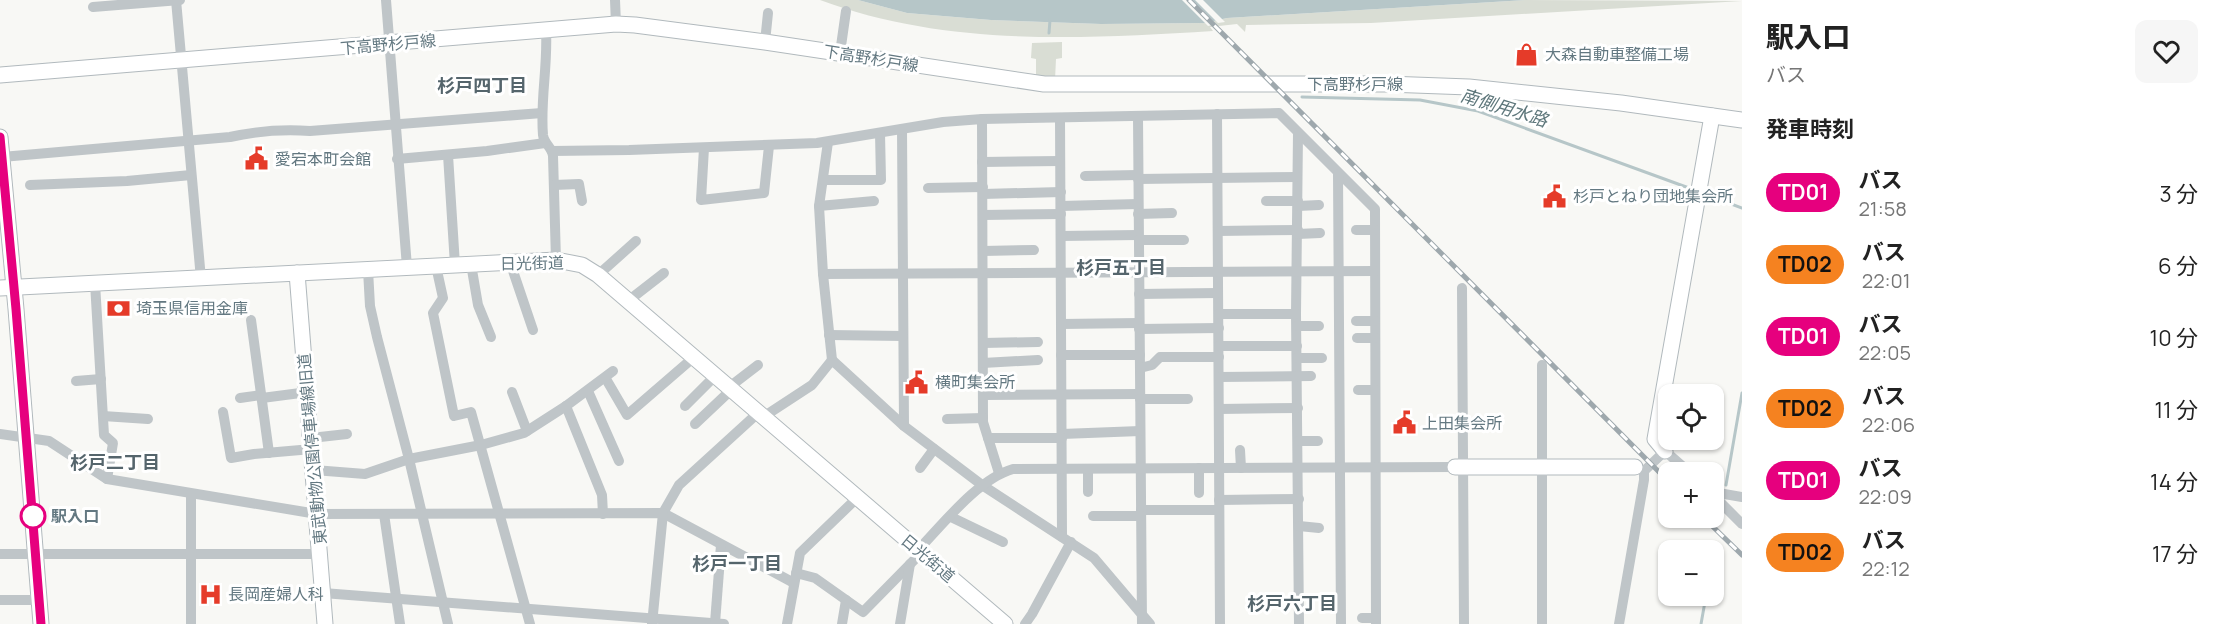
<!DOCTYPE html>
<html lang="ja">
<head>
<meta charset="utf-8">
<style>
  :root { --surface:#fff; --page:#f6f6f6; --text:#222; --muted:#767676 }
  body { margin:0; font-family:Manrope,"Noto Sans JP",sans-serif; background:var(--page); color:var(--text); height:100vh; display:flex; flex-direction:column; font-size:22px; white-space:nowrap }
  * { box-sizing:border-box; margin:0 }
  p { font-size:20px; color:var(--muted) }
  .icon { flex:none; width:33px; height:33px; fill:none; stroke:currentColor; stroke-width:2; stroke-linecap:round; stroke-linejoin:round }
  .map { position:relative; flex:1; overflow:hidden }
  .sheet { display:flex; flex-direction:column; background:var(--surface); width:480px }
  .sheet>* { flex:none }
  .badge { padding:0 12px; border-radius:20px; font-size:21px; line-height:39px }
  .fabs { position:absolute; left:1658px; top:384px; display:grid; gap:12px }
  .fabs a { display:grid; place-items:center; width:66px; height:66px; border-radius:12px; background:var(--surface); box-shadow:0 2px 4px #0004; font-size:30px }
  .map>.badge { position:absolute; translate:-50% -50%; box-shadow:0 0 0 3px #fff }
  h2 { padding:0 24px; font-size:22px; line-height:54px }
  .round { display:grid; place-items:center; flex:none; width:63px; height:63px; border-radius:12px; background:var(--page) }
  .head { display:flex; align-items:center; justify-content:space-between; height:102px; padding:0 24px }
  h1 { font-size:28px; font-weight:800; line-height:45px }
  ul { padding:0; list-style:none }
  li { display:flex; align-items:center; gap:18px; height:72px; padding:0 24px }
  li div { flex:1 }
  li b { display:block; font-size:22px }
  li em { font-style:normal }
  li .badge { min-width:66px; font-weight:700; text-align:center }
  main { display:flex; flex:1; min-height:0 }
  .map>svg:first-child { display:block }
  .green { fill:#d9ddd4 }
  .water { fill:#b6c6c8 }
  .pier { fill:#f8f8f5 }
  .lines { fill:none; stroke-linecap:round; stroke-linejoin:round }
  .stream { stroke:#b6c6c8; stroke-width:3 }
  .secondary-casing { stroke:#b1b9bd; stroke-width:17 }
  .street { stroke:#bfc5c8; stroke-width:10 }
  .secondary { stroke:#fff; stroke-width:15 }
  .rail-casing { stroke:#9ea8ad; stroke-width:5 }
  .rail { stroke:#fff; stroke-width:3; stroke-dasharray:9; stroke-linecap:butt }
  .line-casing { stroke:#fff; stroke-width:14 }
  .line { stroke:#e6007e; stroke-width:9 }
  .stop-dot { fill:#fff; stroke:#e6007e; stroke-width:3 }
  .labels { text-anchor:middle; stroke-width:6; stroke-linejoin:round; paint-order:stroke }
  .street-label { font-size:16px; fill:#637881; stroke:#fff }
  .poi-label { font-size:16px; fill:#637881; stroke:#fff; text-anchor:start }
  .stop-label { font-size:16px; font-weight:bold; fill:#637881; stroke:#fff; text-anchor:start }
  .neighbourhood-label { font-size:18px; font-weight:bold; fill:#55656c; stroke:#fff }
  .water-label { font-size:18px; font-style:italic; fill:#5e777b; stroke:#fff }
</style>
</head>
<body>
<main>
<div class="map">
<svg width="1742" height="624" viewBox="0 0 1742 624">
  <rect width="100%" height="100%" fill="#f8f8f5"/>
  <g class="green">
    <path d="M820,0h38l49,13 84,7 110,4 104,-1 22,-5 299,-18 216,1 -371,22 -125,2 -1,7 -8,-8 -27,3 3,4c-132,8 -267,16 -393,-31z"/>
    <polygon points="1062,42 1062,58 1056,59 1055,80 1036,77 1036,59 1031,58 1032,43"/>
  </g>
  <polygon class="water" points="858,0 1526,0 1227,18 1205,23 1101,24 991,20 907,13"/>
  <g class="pier">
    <polygon points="1182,0 1192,0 1216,24 1208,26"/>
    <polygon points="1195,0 1203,0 1225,22 1218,23"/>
  </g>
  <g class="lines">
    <g class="stream">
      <polyline points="1049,33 1050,20"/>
      <polyline points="1302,97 1420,100 1478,111 1689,188"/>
      <polyline points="1705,194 1742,208"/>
      <polyline points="1726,485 1742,393"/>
      <polyline points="1713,558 1714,551"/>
      <polyline points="1701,624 1706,596"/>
    </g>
    <defs>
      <g id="secondary">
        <polyline points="0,75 616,24 635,25 765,42 1044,84 1387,84 1469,87 1621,103 1742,120"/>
        <polyline points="0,137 16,309 41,624"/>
        <polyline points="297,273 325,624"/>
        <polyline points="0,288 556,260 582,265 598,275 1005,624"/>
        <polyline points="1665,451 1655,439 1712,116"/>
        <polyline points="1455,467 1635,467"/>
      </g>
    </defs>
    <use href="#secondary" class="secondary-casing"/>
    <g class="street">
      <polyline points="176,0 201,279"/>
      <polyline points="386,0 407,267"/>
      <polyline points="615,0 616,24"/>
      <polyline points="93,7 180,0"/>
      <path d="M546,31c2,35 -6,69 -3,104 1,9 9,12 10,21l3,104"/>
      <polyline points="765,42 768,13"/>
      <polyline points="840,53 846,11"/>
      <polyline points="1217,114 1220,624"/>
      <polyline points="1138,117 1142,624"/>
      <polyline points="1060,118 1062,537"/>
      <polyline points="982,119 1279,113 1375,209 1376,624"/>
      <polyline points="902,129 904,426"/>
      <polyline points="1298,133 1296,314 1299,624"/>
      <polyline points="828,142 819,206 823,274 832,360"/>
      <polyline points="704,148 701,200 764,193 769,146"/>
      <polyline points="552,151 629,150 817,143 943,122 982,119 983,422 999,473"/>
      <polyline points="448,155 455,265"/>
      <path d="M2,157l228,-20c27,-6 53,-8 80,-6l232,-18"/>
      <polyline points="397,159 487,151 545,143"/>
      <polyline points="982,162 1060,161"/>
      <polyline points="1338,174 1341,624"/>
      <polyline points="1085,176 1138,175"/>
      <polyline points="1138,179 1297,177"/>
      <polyline points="824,180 881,180 880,133"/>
      <polyline points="30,185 127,181 191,175"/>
      <polyline points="554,185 579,184 582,201"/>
      <polyline points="928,188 983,187"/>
      <polyline points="983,194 1061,192"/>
      <polyline points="1266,201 1298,201"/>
      <polyline points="819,206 874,201"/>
      <polyline points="1061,206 1138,204"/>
      <polyline points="1298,206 1319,205"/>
      <polyline points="1138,214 1172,213"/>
      <polyline points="983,215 1061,214"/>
      <polyline points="1356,230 1375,230"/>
      <polyline points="1218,231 1298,230"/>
      <polyline points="1298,234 1320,233"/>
      <polyline points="1061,236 1138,235"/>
      <polyline points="1139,240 1184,240"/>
      <polyline points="983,251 1034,250"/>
      <polyline points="510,262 533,330"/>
      <polyline points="471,264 478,305 491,337"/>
      <polyline points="436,266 443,298 433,313 454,416 471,412 530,624"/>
      <polyline points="368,270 370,306 377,337 409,459 448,624"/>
      <polyline points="823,274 1375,271"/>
      <polyline points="598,275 636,241"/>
      <polyline points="95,283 104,435 113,443 107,479"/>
      <polyline points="1462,288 1464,624"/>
      <polyline points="1139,294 1218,293"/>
      <polyline points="628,301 664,273"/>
      <polyline points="1219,314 1296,314"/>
      <polyline points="251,320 269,453"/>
      <polyline points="1356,321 1375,321"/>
      <polyline points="1061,324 1139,323"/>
      <polyline points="1297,326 1319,326"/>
      <polyline points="1139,329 1219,328"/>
      <polyline points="829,335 903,336"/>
      <polyline points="1357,338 1375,338"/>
      <polyline points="983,343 1038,342"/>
      <polyline points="1219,346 1297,346"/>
      <polyline points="1061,355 1140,355"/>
      <polyline points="1297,358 1322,358"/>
      <polyline points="983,363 1038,360"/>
      <polyline points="1542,365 1542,624"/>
      <polyline points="1140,368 1152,365 1160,357 1219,357"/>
      <polyline points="1219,377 1311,376"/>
      <polyline points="606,379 627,415 693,358"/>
      <polyline points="76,381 101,379"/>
      <polyline points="728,388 758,365"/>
      <polyline points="1358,390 1375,390"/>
      <polyline points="588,391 619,461"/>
      <polyline points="512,392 527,431"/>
      <polyline points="983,395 1140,394"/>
      <polyline points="240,398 261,395"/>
      <polyline points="262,398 308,392"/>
      <polyline points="1140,399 1188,399"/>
      <polyline points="566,406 602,495 603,514"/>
      <polyline points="685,406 715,376"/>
      <polyline points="1219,409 1298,408"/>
      <polyline points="223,412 231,458 254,454 312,449"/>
      <polyline points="758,413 679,485 663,513 794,583"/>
      <polyline points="103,416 148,419"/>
      <polyline points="763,417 812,385 832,360 904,426 982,485 1094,558 1150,624"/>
      <polyline points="947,419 983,418"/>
      <polyline points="695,424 731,390"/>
      <polyline points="0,434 49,441 107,479 317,514 663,513 652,624"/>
      <polyline points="1062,434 1140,431"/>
      <polyline points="311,438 347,434"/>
      <polyline points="988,438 1062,438"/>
      <polyline points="1299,441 1318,441"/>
      <polyline points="1240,450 1241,468"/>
      <polyline points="920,468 934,449"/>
      <polyline points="1199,468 1199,493"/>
      <polyline points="314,470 365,474 409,459 481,445 524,433 566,406 613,371"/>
      <polyline points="1644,471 1665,451 1689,472"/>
      <polyline points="1088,492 1088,469"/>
      <polyline points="1713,492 1742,497"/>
      <polyline points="1713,495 1742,524"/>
      <polyline points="1219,500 1299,499"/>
      <polyline points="1141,510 1219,510"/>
      <polyline points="384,514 400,624"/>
      <polyline points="1093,516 1141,516"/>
      <polyline points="951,517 1003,542"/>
      <polyline points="1299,526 1319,528"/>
      <path d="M918,550c26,-27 60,-71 95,-81l442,-2"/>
      <polyline points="0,554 320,554"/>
      <polyline points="796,573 815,578 863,612 921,553"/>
      <polyline points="323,593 724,624"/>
      <polyline points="0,600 39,600"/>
      <polyline points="1362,618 1376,618"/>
      <polyline points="715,623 721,545"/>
      <polyline points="191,624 191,494"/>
      <polyline points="787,624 800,553 857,498"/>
      <polyline points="842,624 846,600"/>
      <polyline points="900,624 910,564"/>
      <polyline points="1025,624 1032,614 1071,542"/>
      <polyline points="1619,624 1644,480 1644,471"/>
    </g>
    <use href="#secondary" class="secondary"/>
    <defs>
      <g id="rail">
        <polyline points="1189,0 1668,481"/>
        <polyline points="1704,518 1742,555"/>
      </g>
    </defs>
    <use href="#rail" class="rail-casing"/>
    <use href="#rail" class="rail"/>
  </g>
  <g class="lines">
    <defs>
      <polyline id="line" points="0,137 16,309 41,624"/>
    </defs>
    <use href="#line" class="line-casing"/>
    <use href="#line" class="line"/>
  </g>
  <defs>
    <symbol id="shop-bare" viewBox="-9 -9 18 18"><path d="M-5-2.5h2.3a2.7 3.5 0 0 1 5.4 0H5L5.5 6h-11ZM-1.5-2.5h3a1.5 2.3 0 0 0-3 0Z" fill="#e53b29" stroke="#fff" stroke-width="2.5" paint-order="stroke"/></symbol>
    <symbol id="civic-bare" viewBox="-9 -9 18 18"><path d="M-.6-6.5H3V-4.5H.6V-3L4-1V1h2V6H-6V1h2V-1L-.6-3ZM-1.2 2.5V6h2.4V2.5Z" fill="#e53b29" stroke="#fff" stroke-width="2.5" paint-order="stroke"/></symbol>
    <symbol id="bank-bare" viewBox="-9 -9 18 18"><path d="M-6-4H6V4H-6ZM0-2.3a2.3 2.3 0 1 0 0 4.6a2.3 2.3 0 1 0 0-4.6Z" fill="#e53b29" stroke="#fff" stroke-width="2.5" paint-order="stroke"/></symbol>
    <symbol id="hospital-bare" viewBox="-9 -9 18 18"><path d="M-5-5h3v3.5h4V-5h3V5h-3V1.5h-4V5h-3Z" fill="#e53b29" stroke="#fff" stroke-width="2.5" paint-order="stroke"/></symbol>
  </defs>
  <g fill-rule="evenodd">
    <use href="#shop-bare" x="1510" y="38" width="33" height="33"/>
    <use href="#civic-bare" x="240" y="142" width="33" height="33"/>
    <use href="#civic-bare" x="1538" y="180" width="33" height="33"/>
    <use href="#bank-bare" x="102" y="292" width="33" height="33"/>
    <use href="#civic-bare" x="900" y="366" width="33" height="33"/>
    <use href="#civic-bare" x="1388" y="406" width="33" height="33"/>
    <use href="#hospital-bare" x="194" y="578" width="33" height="33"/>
  </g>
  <circle class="stop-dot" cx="33" cy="516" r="12"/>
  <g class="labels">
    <g class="street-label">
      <text transform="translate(388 44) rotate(-5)" y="6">下高野杉戸線</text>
      <text transform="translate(871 58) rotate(9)" y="6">下高野杉戸線</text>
      <text x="1355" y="90">下高野杉戸線</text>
      <text transform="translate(532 263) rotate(-1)" y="6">日光街道</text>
      <text transform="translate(312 449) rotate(-95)" y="6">東武動物公園停車場線旧道</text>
      <text transform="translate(928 558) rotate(40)" y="6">日光街道</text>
    </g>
    <g class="poi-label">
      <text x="1545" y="60">大森自動車整備工場</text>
      <text x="275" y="165">愛宕本町会館</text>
      <text x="1573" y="202">杉戸とねり団地集会所</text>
      <text x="136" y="314">埼玉県信用金庫</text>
      <text x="935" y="388">横町集会所</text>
      <text x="1422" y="429">上田集会所</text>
      <text x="228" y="600">長岡産婦人科</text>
    </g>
    <g class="stop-label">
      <text x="51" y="522">駅入口</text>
    </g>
    <g class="neighbourhood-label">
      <text x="482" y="92">杉戸四丁目</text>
      <text x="1121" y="274">杉戸五丁目</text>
      <text x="115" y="469">杉戸二丁目</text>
      <text x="737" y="570">杉戸一丁目</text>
      <text x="1292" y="610">杉戸六丁目</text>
    </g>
    <g class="water-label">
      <text transform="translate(1504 108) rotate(17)" y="6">南側用水路</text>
    </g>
  </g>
</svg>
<div class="fabs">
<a><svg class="icon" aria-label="locate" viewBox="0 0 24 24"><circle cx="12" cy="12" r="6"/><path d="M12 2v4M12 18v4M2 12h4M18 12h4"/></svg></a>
<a>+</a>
<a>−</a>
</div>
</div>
<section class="sheet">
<div class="head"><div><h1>駅入口</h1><p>バス</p></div><a class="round"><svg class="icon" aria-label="heart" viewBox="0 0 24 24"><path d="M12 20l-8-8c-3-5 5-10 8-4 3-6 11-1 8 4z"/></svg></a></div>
<h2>発車時刻</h2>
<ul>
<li><span class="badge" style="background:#e6007e;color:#fff">TD01</span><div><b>バス</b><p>21:58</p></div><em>3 分</em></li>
<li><span class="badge" style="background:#f58220;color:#111">TD02</span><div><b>バス</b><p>22:01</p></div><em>6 分</em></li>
<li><span class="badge" style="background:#e6007e;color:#fff">TD01</span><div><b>バス</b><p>22:05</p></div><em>10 分</em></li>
<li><span class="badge" style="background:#f58220;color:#111">TD02</span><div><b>バス</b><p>22:06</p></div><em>11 分</em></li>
<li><span class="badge" style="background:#e6007e;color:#fff">TD01</span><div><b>バス</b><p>22:09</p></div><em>14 分</em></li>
<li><span class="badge" style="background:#f58220;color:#111">TD02</span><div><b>バス</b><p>22:12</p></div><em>17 分</em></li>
</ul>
</section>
</main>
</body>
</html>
